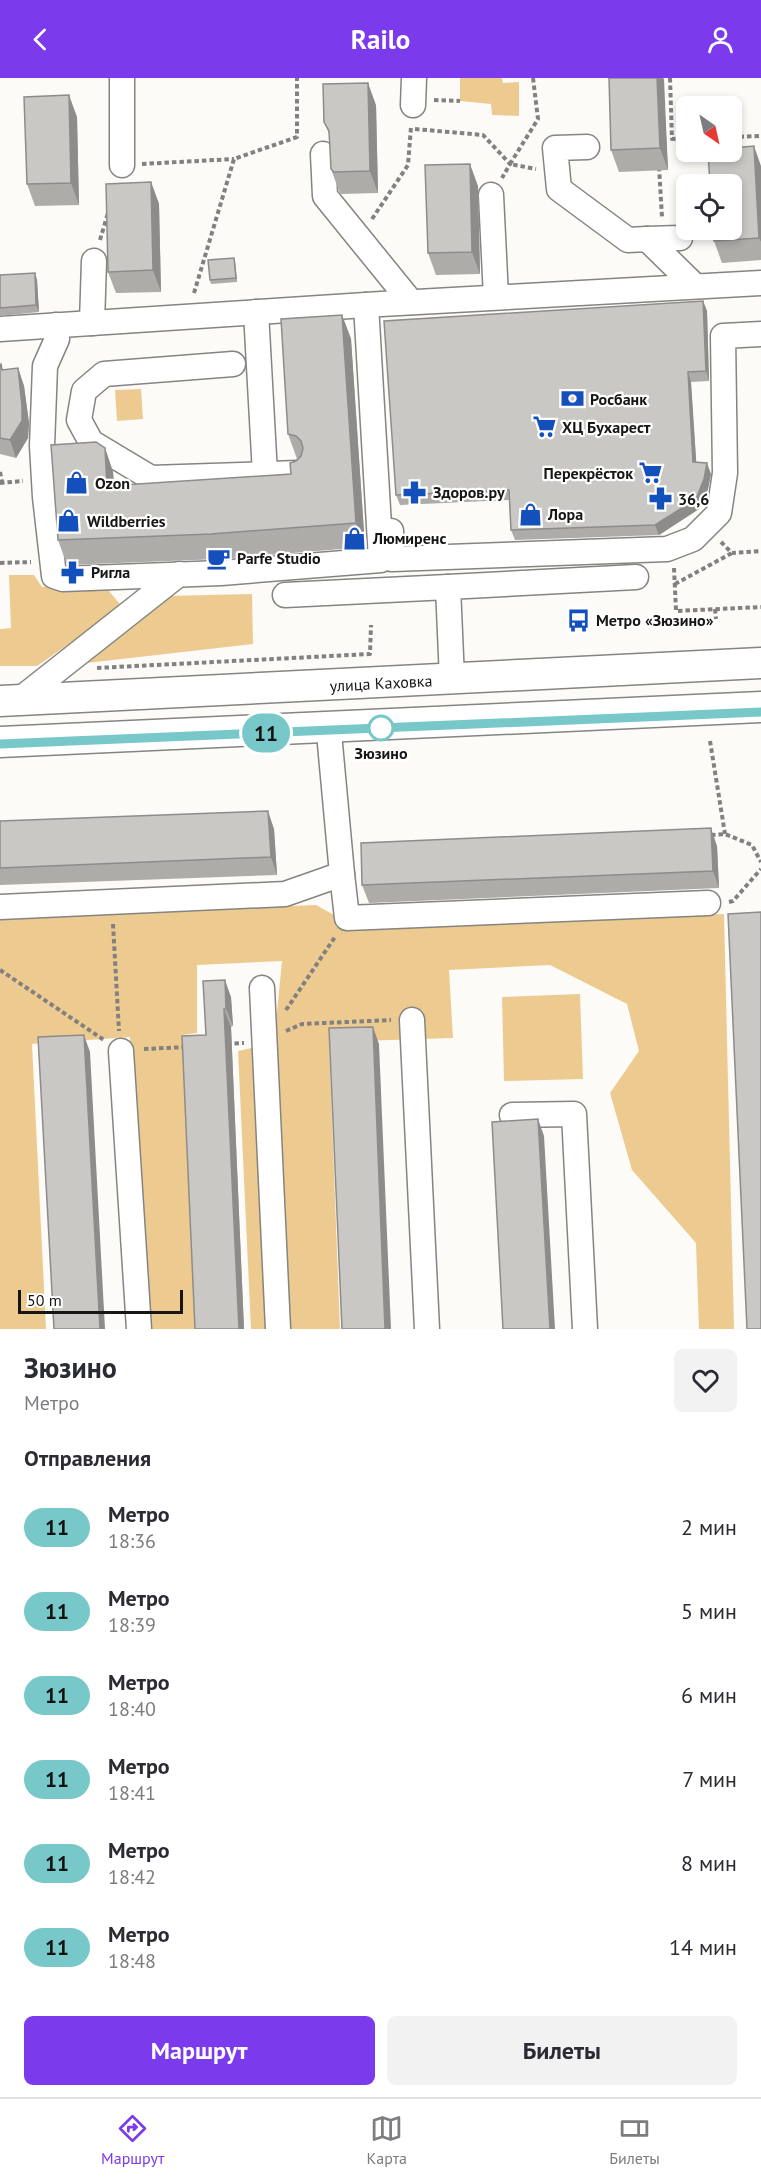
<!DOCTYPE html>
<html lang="ru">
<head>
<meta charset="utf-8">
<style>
  :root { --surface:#fff; --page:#f2f2f3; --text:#2b2b33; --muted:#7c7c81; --line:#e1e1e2; --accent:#7c3aed }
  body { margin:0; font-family:"PT Sans",sans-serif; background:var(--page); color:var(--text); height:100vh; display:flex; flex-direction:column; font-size:22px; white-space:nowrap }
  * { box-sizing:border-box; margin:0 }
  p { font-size:20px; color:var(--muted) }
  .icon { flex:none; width:33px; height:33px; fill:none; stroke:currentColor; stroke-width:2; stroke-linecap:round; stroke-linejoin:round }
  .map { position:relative; height:1251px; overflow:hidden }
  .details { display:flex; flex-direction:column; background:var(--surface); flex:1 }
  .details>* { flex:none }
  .badge { padding:0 12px; border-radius:20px; font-size:21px; line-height:39px }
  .needle { width:39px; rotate:146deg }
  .tools { position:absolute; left:676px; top:18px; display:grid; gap:12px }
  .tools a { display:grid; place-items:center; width:66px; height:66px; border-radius:9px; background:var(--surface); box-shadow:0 3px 9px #0003; font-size:30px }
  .scale { position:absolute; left:18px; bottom:15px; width:165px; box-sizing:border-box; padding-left:6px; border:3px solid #171615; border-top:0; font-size:16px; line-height:21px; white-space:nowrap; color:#171615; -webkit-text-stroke:4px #fff; paint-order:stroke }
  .map>.badge { position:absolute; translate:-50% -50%; box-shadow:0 0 0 3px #fff }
  h2 { padding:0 24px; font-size:22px; line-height:54px }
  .round { display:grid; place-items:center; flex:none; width:63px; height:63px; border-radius:9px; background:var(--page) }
  .head { display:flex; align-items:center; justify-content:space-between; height:102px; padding:0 24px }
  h1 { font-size:28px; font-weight:600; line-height:45px }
  .button { display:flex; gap:12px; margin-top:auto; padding:12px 24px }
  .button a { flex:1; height:69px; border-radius:9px; background:var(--accent); color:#fff; font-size:24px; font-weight:600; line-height:69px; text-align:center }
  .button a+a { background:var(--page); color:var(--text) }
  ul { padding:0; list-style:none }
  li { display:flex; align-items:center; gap:18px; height:84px; padding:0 24px }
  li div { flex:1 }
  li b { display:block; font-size:22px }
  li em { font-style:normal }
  li .badge { min-width:66px; font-weight:700; text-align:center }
  header { display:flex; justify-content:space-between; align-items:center; height:78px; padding:0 24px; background:var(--accent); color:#fff; font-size:27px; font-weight:600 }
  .menu { display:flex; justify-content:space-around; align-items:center; height:84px; border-top:2px solid var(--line); background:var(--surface); font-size:16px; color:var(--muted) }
  .menu a { display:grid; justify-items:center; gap:3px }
  .menu .selected { color:var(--accent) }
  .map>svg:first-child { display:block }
  .green { fill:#edcb90 }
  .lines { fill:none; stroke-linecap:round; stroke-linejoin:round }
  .minor-casing { stroke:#858481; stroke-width:27 }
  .major-casing { stroke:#858481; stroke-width:33 }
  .path { stroke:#82817f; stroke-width:4; stroke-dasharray:4.5 3; stroke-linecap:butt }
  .minor { stroke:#fff; stroke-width:24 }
  .major { stroke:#fff; stroke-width:30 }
  .wall { fill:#adaca9 }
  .shaded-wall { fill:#8d8c8a }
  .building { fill:#c9c8c5; stroke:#8d8c8a; stroke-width:1.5 }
  .line-casing { stroke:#fff; stroke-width:14 }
  .line { stroke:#78c7c9; stroke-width:9 }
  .stop-dot { fill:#fff; stroke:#78c7c9; stroke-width:3 }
  .labels { text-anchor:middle; stroke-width:4.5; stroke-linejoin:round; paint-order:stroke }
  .poi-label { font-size:16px; font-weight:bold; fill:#171615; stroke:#fff; text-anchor:start }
  .street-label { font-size:16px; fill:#171615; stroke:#fff }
  .stop-label { font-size:16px; font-weight:bold; fill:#171615; stroke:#fff }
</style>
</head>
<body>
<header><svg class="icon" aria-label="back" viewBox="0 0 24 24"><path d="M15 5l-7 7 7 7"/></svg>Railo<svg class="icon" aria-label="person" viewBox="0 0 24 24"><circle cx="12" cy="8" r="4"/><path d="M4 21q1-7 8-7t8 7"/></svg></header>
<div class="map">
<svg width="761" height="1251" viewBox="0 0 761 1251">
  <rect width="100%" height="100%" fill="#fdfbf8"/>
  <g class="green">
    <polygon points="460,0 502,0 503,5 519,4 519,38 492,37 491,26 460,23"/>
    <polygon points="141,311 143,341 117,343 115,312"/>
    <polygon points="9,497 34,497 42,509 102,505 120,526 118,532 37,588 0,588 0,551 11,550"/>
    <polygon points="252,516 253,566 78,586 167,518"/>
    <polygon points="316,827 352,847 724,836 734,1251 699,1251 696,1165 632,1092 610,1015 639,973 627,926 550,887 449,892 453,960 329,964 340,1251 251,1251 238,973 274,965 282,883 197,887 197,955 182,957 195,1251 148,1251 130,959 32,966 46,1251 0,1251 0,839"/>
    <polygon points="580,916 583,1001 504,1003 502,919"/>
  </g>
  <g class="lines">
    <defs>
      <g id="minor">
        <polyline points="122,0 122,87"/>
        <polyline points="413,27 414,0"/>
        <polyline points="587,69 555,70 559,111 628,162 647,161 695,208"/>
        <polyline points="323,76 325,118 411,224"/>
        <polyline points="491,117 496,219"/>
        <polyline points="647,161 680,160"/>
        <polyline points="256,234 265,396"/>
        <polyline points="92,245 94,183"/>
        <polyline points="56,247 57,261 45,288 42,368 45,419 54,498 63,501 221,495 381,482 366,227"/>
        <polyline points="0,251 381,226 761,205"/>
        <polyline points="233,286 104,296 84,313 79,342 91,364 151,400 298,395"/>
        <polyline points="391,453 392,481 667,471 693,461 719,435 725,395 723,258 761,256"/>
        <polyline points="285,517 448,509"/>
        <polyline points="452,601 448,509 636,499"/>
        <polyline points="18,623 179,496"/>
        <polyline points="330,648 330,666 342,796"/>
        <polyline points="0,829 285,816 342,796 347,840 708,825"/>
        <polyline points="262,910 278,1251"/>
        <polyline points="412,942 427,1251"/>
        <polyline points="121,973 139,1251"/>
        <polyline points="512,1037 574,1036 585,1251"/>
      </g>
      <g id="major">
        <polyline points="0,623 761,585"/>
        <polyline points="0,664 761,629"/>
      </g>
    </defs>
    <use href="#minor" class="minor-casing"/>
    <use href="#major" class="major-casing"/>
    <g class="path">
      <polyline points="533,0 538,41 510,86 536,91"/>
      <polyline points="670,0 672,61 687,60"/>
      <polyline points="434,22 460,23"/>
      <polyline points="415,51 483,57 510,86 502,100"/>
      <polyline points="732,59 761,58"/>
      <polyline points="142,86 234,81"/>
      <polyline points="659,89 662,139"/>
      <polyline points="372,141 408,87 411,49"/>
      <polyline points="100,162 108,135"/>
      <polyline points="194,215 234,81 297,59 297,0"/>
      <polyline points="0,394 2,404"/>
      <polyline points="0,405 23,403"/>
      <polyline points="721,464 732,475 761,473"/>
      <polyline points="0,485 31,484"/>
      <polyline points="674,490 676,533 761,529"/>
      <polyline points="675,506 732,475"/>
      <polyline points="715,531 716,541"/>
      <polyline points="97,590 370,576 371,547"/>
      <polyline points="710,663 725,756"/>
      <polyline points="711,757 725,756 752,767 761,784"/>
      <polyline points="729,824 733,823 761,791"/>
      <polyline points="113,846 119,953"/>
      <polyline points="0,892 104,962"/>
      <polyline points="286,932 335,859"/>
      <polyline points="286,953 302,946 391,942"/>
      <polyline points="227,966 244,965"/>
      <polyline points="144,971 187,969"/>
    </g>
    <use href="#minor" class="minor"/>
    <use href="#major" class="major"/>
  </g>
  <g class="wall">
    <polygon points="609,0 663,0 668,92 619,94 611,72"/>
    <polygon points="376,27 378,115 341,116 339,113 331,91 330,58 324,44"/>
    <polygon points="77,39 79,127 35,128 27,106"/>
    <polygon points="761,88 761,182 722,185 714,163"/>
    <polygon points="151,104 159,126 161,214 116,215 108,194"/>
    <polygon points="478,108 480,196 436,197 428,175"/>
    <polygon points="234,180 235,184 237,204 211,206 210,202"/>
    <polygon points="35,195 37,202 39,234 0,238 0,197"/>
    <polygon points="703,223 707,233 709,303 691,304 696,385 711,396 708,411 699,431 659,457 515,462 511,452 509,422 400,427 396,417"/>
    <polygon points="342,237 351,261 365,469 220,481 67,487 58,462 105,370 113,394 114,408 291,396 296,383 298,381 297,381 288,356"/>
    <polygon points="1,286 3,292 18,290 24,308 29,345 28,360 16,380 0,376 0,287"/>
    <polygon points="0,743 274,751 277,797 0,807"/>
    <polygon points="717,768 719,810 369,825 362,807"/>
    <polygon points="231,919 233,948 231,949 244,1251 195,1251 206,957"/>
  </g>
  <g class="shaded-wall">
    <polygon points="657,0 663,0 664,1 668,92 660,70"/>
    <polygon points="368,5 376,27 378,115 370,93"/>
    <polygon points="69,17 77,39 79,127 71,105"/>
    <polygon points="754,68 761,88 761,164 759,160"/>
    <polygon points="470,86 478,108 480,196 472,174"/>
    <polygon points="151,104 159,126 161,214 153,192"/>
    <polygon points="234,180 235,184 237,204 236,200"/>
    <polygon points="35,195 37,202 39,234 36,227"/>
    <polygon points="703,223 707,233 709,303 706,293"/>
    <polygon points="342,237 351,261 365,469 356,445"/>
    <polygon points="18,290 24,308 29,345 28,360 16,380 10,362"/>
    <polygon points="688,294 691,304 697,395 693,384"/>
    <polygon points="105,370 113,394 116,433 107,408"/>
    <polygon points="707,385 711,396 708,411 699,431 659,457 655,447"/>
    <polygon points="268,733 274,751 277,797 271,779"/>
    <polygon points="711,750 717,768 719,810 713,793"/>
    <polygon points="225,902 231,919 233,948 226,931"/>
    <polygon points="224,931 231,949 244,1251 239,1251"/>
    <polygon points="373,949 379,966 391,1251 385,1251"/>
    <polygon points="84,957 90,974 105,1251 100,1251"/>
    <polygon points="538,1041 544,1058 555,1251 550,1251"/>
  </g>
  <g class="building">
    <polygon points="609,0 657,0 660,70 611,72"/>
    <polygon points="368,5 370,93 334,94 331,91 329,53 324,44 323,6"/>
    <polygon points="69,17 71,105 27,106 24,19"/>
    <polygon points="754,68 759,160 714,163 713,152 732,152 732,106 710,106 708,74 732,74 732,70"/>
    <polygon points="470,86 472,174 428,175 425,87"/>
    <polygon points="151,104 153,192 108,194 106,106"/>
    <polygon points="234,180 236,200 210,202 208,182"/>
    <polygon points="35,195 36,227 0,230 0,197"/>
    <polygon points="703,223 706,293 688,294 693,384 707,385 704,401 696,421 655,447 511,452 509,412 396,417 384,243"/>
    <polygon points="342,237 356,445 211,456 58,462 51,367 96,364 105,370 107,408 291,396 290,385 296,383 301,378 303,370 301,363 296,358 288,356 281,241"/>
    <polygon points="1,286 2,292 18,290 22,328 22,343 10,362 0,360 0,287"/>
    <polygon points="268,733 271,779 0,790 0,743"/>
    <polygon points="711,750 713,793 362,807 361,765"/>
    <polygon points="761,834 761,1251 747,1251 728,836"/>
    <polygon points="225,902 226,931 224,931 239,1251 195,1251 182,958 206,957 203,903"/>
    <polygon points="373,949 385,1251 342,1251 329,950"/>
    <polygon points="84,957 100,1251 54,1251 38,959"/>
    <polygon points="538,1041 550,1251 503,1251 492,1044"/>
  </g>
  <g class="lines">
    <defs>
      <polyline id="line" points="0,666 761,634"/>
    </defs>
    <use href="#line" class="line-casing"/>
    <use href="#line" class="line"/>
  </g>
  <defs>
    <symbol id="bank-bare" viewBox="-9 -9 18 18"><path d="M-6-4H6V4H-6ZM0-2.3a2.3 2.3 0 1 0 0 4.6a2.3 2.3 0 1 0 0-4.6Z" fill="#1350bc" stroke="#fff" stroke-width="2.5" paint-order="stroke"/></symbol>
    <symbol id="supermarket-bare" viewBox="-9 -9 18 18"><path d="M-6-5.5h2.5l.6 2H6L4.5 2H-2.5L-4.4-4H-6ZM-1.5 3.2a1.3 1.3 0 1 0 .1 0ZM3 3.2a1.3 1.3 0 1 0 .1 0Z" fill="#1350bc" stroke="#fff" stroke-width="2.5" paint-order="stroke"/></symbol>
    <symbol id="shop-bare" viewBox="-9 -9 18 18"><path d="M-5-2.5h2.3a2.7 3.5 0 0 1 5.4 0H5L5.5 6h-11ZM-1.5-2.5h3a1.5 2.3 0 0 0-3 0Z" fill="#1350bc" stroke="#fff" stroke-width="2.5" paint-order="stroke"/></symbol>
    <symbol id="pharmacy-bare" viewBox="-9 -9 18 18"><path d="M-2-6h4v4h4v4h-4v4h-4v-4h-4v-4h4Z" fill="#1350bc" stroke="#fff" stroke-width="2.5" paint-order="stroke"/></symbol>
    <symbol id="cafe-bare" viewBox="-9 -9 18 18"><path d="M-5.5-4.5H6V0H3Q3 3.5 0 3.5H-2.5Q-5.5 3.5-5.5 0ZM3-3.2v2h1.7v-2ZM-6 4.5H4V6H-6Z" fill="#1350bc" stroke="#fff" stroke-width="2.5" paint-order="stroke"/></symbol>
    <symbol id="bus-bare" viewBox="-9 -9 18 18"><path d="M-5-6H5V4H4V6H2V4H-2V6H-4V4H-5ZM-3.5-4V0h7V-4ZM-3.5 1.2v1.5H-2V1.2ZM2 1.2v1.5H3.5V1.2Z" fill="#1350bc" stroke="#fff" stroke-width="2.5" paint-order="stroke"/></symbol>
  </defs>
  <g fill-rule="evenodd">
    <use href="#bank-bare" x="556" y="304" width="33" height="33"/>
    <use href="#supermarket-bare" x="528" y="332" width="33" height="33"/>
    <use href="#supermarket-bare" x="634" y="378" width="33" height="33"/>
    <use href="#shop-bare" x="60" y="388" width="33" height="33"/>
    <use href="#pharmacy-bare" x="398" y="398" width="33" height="33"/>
    <use href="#pharmacy-bare" x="644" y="404" width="33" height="33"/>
    <use href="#shop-bare" x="514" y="420" width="33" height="33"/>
    <use href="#shop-bare" x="52" y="426" width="33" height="33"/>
    <use href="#shop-bare" x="338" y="444" width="33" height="33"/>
    <use href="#cafe-bare" x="202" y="464" width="33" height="33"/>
    <use href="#pharmacy-bare" x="56" y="478" width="33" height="33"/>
    <use href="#bus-bare" x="562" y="526" width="33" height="33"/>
  </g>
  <circle class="stop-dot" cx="381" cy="650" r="12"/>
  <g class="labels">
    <g class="poi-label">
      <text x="590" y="327">Росбанк</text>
      <text x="562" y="355">ХЦ Бухарест</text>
      <text x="633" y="401" text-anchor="end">Перекрёсток</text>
      <text x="95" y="411">Ozon</text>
      <text x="433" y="420">Здоров.ру</text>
      <text x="678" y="427">36,6</text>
      <text x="548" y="442">Лора</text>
      <text x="87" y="449">Wildberries</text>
      <text x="373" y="466">Люмиренс</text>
      <text x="237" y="486">Parfe Studio</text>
      <text x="91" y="500">Ригла</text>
      <text x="596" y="548">Метро «Зюзино»</text>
    </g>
    <g class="street-label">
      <text transform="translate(381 605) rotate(-3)" y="6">улица Каховка</text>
    </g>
    <g class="stop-label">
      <text x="381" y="681">Зюзино</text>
    </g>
  </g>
</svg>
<div class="tools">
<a><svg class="needle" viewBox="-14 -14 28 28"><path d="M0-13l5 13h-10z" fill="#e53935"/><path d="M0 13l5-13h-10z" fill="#7c7c81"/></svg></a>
<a><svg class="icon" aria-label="locate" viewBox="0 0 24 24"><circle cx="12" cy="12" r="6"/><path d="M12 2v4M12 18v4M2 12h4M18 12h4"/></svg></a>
</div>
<div class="scale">50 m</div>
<b class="badge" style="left:266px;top:655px;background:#78c7c9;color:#111">11</b>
</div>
<section class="details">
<div class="head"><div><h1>Зюзино</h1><p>Метро</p></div><a class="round"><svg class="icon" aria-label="heart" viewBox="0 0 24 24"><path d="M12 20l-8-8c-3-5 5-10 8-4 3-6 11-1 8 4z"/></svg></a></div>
<h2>Отправления</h2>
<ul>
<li><span class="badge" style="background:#78c7c9;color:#111">11</span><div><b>Метро</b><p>18:36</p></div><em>2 мин</em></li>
<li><span class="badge" style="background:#78c7c9;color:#111">11</span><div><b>Метро</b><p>18:39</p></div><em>5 мин</em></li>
<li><span class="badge" style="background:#78c7c9;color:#111">11</span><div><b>Метро</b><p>18:40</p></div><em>6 мин</em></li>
<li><span class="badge" style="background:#78c7c9;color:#111">11</span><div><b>Метро</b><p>18:41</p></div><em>7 мин</em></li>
<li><span class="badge" style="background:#78c7c9;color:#111">11</span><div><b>Метро</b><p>18:42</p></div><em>8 мин</em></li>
<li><span class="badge" style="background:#78c7c9;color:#111">11</span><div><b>Метро</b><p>18:48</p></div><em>14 мин</em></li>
</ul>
<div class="button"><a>Маршрут</a><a>Билеты</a></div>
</section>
<nav class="menu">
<a class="selected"><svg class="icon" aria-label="directions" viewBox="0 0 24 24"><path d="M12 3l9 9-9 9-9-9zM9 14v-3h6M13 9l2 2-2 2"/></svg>Маршрут</a>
<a><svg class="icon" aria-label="map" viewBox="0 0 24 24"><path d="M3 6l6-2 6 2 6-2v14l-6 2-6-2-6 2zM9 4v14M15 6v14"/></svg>Карта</a>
<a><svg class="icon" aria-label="tickets" viewBox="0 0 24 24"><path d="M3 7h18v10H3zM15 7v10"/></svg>Билеты</a>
</nav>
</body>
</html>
